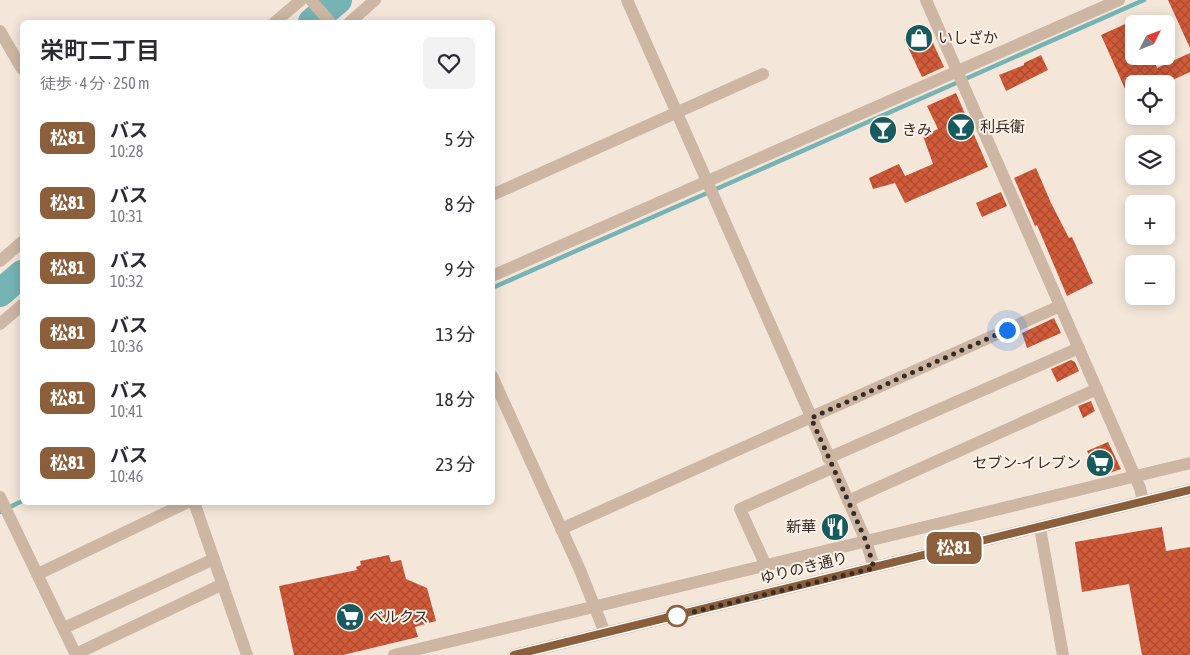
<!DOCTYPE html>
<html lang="ja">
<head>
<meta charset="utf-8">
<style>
  :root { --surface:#fff; --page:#f2f2f3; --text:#2b2b33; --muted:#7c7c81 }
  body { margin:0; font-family:"Asap Condensed","Noto Sans JP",sans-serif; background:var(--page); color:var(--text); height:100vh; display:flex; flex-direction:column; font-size:19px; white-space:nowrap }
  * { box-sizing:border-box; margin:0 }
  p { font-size:16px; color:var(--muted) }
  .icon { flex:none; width:28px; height:28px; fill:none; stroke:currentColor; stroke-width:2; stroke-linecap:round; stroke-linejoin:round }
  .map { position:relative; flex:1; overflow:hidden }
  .side { position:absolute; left:20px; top:20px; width:475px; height:485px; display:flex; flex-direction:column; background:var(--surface); border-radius:8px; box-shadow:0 2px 12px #0003 }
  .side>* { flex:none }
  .badge { padding:0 10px; border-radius:8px; font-size:18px; line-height:32px }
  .needle { width:32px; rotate:48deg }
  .tools { position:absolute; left:1125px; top:15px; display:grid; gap:10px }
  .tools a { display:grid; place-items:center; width:50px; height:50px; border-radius:8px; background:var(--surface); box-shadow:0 2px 12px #0003; font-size:25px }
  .you { position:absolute; width:25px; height:25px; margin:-12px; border:4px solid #fff; border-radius:50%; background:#1a73e8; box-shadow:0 0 0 8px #1a73e833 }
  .map>.badge { position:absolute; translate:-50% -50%; box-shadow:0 0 0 2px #fff }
  .round { display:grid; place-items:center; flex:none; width:52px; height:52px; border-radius:8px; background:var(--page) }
  .head { display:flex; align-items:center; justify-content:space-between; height:85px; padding:0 20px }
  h1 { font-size:24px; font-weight:600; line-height:38px }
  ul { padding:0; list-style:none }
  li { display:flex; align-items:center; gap:15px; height:65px; padding:0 20px }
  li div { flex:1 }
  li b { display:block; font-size:19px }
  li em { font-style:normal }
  li .badge { min-width:55px; font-weight:700; text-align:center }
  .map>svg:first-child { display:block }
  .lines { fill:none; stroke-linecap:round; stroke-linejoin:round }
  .stream { stroke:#76b3b4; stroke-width:4.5 }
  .river { stroke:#76b3b4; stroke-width:28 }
  .building { fill:url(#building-cross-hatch) }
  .minor { stroke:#cdb6a4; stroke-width:12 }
  .line-casing { stroke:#fff; stroke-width:11 }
  .line { stroke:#8b5e3c; stroke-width:8 }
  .walk { stroke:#382c27; stroke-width:5; stroke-dasharray:0 9 }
  .stop-dot { fill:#fff; stroke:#8b5e3c; stroke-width:2.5 }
  .labels { text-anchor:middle; stroke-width:4; stroke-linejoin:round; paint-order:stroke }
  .poi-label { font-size:15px; fill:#382c27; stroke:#fbf1e7; text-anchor:start }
  .street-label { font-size:15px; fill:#382c27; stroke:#fbf1e7 }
</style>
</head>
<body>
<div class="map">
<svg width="1190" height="655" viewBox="0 0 1190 655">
  <defs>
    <pattern id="building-cross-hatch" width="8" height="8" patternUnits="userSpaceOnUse" patternTransform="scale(1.25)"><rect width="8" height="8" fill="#d25b3a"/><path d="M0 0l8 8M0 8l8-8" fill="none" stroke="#ab4b31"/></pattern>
  </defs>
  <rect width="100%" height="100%" fill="#f4e7da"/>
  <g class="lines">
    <g class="stream">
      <polyline points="492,288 1144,0"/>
      <polyline points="0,512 22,501"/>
    </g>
    <g class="river">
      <polyline points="312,22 338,0"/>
      <polyline points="0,293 22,274"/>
    </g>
  </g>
  <g class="building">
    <polygon points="1168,0 1190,0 1190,48"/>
    <polygon points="1134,20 1134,56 1152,56 1157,68 1190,53 1190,72 1164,84 1134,84 1134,109 1101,35"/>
    <polygon points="927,30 944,67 922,77 904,39"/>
    <polygon points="1041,55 1048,70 1006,91 999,75 1024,65 1024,63"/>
    <polygon points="956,93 988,167 905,203 895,183 873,189 869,178 890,168 899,164 905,176 933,164 923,136 938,129 927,106"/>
    <polygon points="1036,168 1051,203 1069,238 1072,237 1093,283 1067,296 1037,225 1035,226 1014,178"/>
    <polygon points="1001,192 1007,206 982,217 976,203"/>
    <polygon points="1054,318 1061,333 1027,348 1022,333"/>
    <polygon points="1071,360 1075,362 1079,371 1057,382 1051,369"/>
    <polygon points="1091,401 1095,411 1083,418 1078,406"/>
    <polygon points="1108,442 1121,469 1098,477 1087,451"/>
    <polygon points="1162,527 1166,551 1190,547 1190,655 1142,655 1129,584 1082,592 1075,542"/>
    <polygon points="389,555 391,562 401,560 406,579 427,588 436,621 415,627 418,637 343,655 294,655 279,586 357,570 356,567 361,565 360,561"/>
  </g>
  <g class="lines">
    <g class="minor">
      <polyline points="311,0 330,22"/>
      <polyline points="627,0 866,541 874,567"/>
      <polyline points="926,0 1140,488 1143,501"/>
      <polyline points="275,22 301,0"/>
      <polyline points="350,22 375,0"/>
      <polyline points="0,31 22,69"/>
      <polyline points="492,195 763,74"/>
      <polyline points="0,261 22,242"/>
      <polyline points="492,276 1119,0"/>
      <polyline points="0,324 22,305"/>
      <polyline points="492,376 580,570 605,633"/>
      <polyline points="828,458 1079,348"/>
      <polyline points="0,497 76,655"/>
      <polyline points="848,501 1097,389"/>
      <polyline points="194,502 247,655"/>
      <polyline points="1040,528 1063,655"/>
      <polyline points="561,529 1060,306"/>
      <polyline points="766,566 740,509 832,468"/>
      <polyline points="38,574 188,502"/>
      <polyline points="64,628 214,559"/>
      <polyline points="76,654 223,584"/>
      <polyline points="394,655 1190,463"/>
      <polyline points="514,655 1190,490"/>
    </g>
  </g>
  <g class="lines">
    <defs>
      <polyline id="line" points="514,655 1190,490"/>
    </defs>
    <use href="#line" class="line-casing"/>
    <use href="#line" class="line"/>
    <polyline class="walk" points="677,616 874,568 866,541 811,418 1007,330"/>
  </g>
  <defs>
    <symbol id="shop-disc" viewBox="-11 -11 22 22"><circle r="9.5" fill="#185b5e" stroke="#fbf1e7"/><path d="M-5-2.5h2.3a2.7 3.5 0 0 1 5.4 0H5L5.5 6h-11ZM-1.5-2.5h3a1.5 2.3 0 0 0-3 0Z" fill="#fff"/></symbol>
    <symbol id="bar-disc" viewBox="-11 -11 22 22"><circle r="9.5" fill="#185b5e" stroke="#fbf1e7"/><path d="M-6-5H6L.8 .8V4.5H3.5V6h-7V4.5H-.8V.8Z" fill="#fff"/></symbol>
    <symbol id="supermarket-disc" viewBox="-11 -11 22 22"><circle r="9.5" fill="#185b5e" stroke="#fbf1e7"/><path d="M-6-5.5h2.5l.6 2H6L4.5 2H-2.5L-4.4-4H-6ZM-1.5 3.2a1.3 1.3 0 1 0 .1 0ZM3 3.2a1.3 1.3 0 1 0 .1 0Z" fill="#fff"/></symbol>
    <symbol id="restaurant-disc" viewBox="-11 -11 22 22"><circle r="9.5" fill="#185b5e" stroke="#fbf1e7"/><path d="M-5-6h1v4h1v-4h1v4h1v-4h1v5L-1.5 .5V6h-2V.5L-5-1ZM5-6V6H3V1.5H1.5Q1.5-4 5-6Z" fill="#fff"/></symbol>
  </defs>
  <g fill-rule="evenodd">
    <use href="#shop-disc" x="903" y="22" width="32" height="32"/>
    <use href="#bar-disc" x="945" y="111" width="32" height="32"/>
    <use href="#bar-disc" x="867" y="114" width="32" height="32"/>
    <use href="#supermarket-disc" x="1084" y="447" width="32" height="32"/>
    <use href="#restaurant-disc" x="819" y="511" width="32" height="32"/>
    <use href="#supermarket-disc" x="334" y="601" width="32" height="32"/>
  </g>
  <circle class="stop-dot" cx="677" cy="616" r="10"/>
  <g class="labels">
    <g class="poi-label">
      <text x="938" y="43">いしざか</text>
      <text x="980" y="132">利兵衛</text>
      <text x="902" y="135">きみ</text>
      <text x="1081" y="468" text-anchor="end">セブン-イレブン</text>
      <text x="816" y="532" text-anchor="end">新華</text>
      <text x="369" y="622">ベルクス</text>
    </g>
    <g class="street-label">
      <text transform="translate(804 568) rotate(-14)" y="5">ゆりのき通り</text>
    </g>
  </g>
</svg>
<div class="tools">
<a><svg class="needle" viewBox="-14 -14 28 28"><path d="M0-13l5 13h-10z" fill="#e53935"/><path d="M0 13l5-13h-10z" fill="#7c7c81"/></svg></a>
<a><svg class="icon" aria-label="locate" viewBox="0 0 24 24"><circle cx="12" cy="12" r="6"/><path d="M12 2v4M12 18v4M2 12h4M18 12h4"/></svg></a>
<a><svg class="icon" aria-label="layers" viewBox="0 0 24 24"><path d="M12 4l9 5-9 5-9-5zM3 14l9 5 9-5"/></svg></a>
<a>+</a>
<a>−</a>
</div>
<div class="you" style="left:1007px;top:330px"></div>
<b class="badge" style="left:954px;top:548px;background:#8b5e3c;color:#fff">松81</b>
<section class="side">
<div class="head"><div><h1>栄町二丁目</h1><p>徒歩 · 4 分 · 250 m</p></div><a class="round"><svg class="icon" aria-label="heart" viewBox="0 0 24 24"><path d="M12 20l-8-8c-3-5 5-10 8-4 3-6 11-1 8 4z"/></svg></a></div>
<ul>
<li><span class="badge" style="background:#8b5e3c;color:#fff">松81</span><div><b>バス</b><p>10:28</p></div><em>5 分</em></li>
<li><span class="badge" style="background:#8b5e3c;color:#fff">松81</span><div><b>バス</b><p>10:31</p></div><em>8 分</em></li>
<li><span class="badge" style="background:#8b5e3c;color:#fff">松81</span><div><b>バス</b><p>10:32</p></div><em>9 分</em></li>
<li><span class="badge" style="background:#8b5e3c;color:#fff">松81</span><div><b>バス</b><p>10:36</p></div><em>13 分</em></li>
<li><span class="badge" style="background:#8b5e3c;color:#fff">松81</span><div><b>バス</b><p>10:41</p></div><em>18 分</em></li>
<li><span class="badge" style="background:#8b5e3c;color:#fff">松81</span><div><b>バス</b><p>10:46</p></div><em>23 分</em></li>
</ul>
</section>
</div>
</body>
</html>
